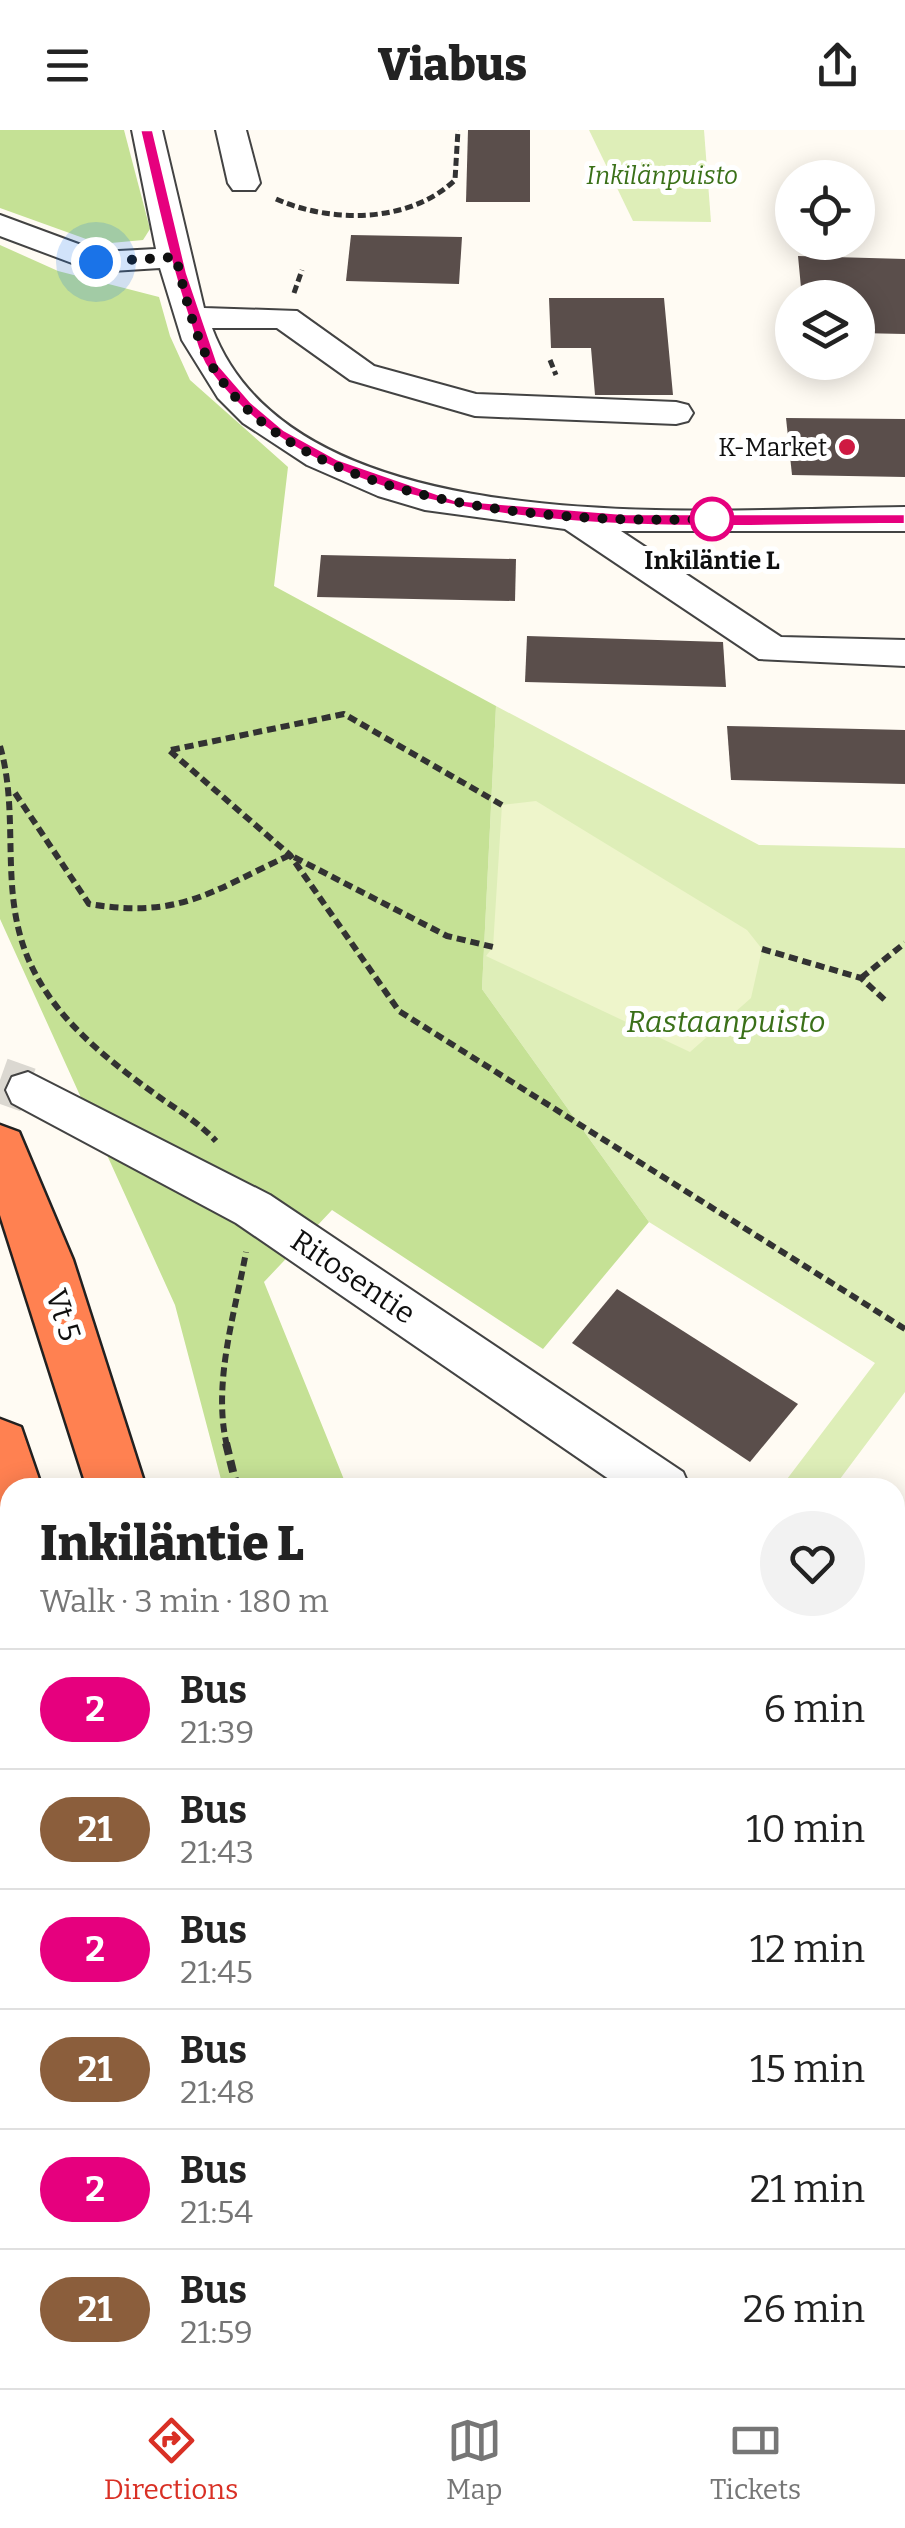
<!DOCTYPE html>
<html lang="en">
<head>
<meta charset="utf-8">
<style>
  :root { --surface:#fff; --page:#f2f2f2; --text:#222; --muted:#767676; --line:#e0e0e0; --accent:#d93025 }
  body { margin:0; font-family:Bitter,serif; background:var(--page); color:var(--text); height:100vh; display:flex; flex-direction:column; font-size:38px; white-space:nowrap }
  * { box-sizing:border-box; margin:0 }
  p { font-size:32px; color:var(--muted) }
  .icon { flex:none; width:55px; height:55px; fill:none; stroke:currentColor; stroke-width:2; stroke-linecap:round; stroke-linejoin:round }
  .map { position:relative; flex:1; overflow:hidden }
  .side { position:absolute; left:0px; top:1348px; width:905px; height:912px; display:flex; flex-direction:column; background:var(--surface); border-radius:30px 30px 0 0; box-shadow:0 5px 25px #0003 }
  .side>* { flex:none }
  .badge { padding:0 20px; border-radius:32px; font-size:35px; line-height:65px }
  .fabs { position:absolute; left:775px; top:30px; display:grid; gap:20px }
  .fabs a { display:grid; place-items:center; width:100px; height:100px; border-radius:50%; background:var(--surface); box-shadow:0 5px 25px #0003; font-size:50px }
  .you { position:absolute; width:50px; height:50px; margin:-25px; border:8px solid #fff; border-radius:50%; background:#1a73e8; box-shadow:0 0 0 15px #1a73e833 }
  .map>.badge { position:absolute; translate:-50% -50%; box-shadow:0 0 0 5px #fff }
  .round { display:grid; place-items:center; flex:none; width:105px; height:105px; border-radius:52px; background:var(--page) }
  .headline { display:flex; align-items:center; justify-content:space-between; height:170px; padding:0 40px }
  h1 { font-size:48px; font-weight:800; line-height:75px }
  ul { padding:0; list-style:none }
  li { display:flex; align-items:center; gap:30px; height:120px; padding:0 40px; border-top:2px solid var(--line) }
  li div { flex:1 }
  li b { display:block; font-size:38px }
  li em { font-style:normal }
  li .badge { min-width:110px; font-weight:700; text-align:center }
  header { display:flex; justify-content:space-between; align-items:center; height:130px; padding:0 40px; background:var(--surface); font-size:45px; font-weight:800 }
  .tabs { display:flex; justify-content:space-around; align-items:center; height:140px; border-top:2px solid var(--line); background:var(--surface); font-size:28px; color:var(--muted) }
  .tabs a { display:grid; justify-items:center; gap:5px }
  .tabs .selected { color:var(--accent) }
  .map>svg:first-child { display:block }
  .green { fill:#deeeb8 }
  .forest { fill:#c5e195 }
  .pitch { fill:#eef5cb }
  .building { fill:#5a4e4b }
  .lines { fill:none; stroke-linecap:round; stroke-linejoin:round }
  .minor-tunnel { stroke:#dbd8d1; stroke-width:45; stroke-dasharray:45 22; stroke-linecap:butt }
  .minor-casing { stroke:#434343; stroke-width:4 }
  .highway-casing { stroke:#212121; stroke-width:5 }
  .path-far2 { stroke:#323232; stroke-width:5; stroke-dasharray:8 4; stroke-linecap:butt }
  .path-far1 { stroke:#323232; stroke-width:6; stroke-dasharray:9 5; stroke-linecap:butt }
  .path { stroke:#323232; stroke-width:8; stroke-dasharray:12 6; stroke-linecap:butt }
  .minor { fill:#fff; fill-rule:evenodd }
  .highway { fill:#ff8151; fill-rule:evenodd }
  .line { fill:#e6007e; stroke:#fff; stroke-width:2.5 }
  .walk { stroke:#101010; stroke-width:10; stroke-dasharray:0 18 }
  .poi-dot { fill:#cf1942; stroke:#fff; stroke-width:4 }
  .stop-dot { fill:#fff; stroke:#e6007e; stroke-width:5 }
  .labels { text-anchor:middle; stroke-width:10; stroke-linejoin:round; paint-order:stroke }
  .far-park-label { font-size:25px; font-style:italic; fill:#3a7018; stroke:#fff }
  .far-poi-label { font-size:25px; fill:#101010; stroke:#fff; text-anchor:end }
  .far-stop-label { font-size:25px; font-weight:bold; fill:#101010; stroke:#fff }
  .park-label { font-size:30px; font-style:italic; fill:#3a7018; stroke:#fff }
  .street-label { font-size:30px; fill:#101010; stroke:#fff }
</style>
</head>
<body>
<header><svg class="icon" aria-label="menu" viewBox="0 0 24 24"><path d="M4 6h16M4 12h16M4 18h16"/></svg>Viabus<svg class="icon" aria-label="share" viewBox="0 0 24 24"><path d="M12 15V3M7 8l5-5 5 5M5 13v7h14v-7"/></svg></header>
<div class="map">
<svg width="905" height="2258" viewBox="0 0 905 2258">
  <rect width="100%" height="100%" fill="#fffbf3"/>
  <g class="green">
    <polygon points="589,0 704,0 711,92 633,91"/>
    <polygon points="496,576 759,715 905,718 905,1262 834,1357 781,1357 875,1233 649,1092 482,859"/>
  </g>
  <g class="forest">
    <polygon points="0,0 124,0 150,99 143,110 100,114 0,78"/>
    <polygon points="0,115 58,141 159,167 170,206 190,250 288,337 274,456 496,576 482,859 649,1092 543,1219 332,1080 264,1152 347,1357 223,1357 175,1175 0,789"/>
    <polygon points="0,1537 10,1586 10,2250 147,2250 149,2258 0,2258"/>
    <polygon points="895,2129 905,2137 905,2258 455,2258 453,2250 895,2250"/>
  </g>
  <polygon class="pitch" points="536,671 747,800 762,819 751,868 690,922 486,826 493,817 502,675"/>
  <g class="building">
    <polygon points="468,0 530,0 530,72 466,72"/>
    <polygon points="351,105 462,107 459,154 346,151"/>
    <polygon points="798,126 905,129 905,204 858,203 858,168 802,168"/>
    <polygon points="549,168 664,168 673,265 595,265 591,218 551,218"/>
    <polygon points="786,288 905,289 905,347 792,345"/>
    <polygon points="321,425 516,429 515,471 317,467"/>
    <polygon points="527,506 723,512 726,557 525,552"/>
    <polygon points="727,596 905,600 905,654 731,650"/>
    <polygon points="617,1159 798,1274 750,1332 572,1213"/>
  </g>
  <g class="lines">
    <polyline class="minor-tunnel" points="0,950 28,960"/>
    <defs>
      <g id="minor">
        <path d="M132,0h30l42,178 93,3 77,55 102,28 200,8 12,3 5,8 -5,8 -12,3 -201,-8 -125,-36 -73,-52h-65c83,221 505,180 693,179v24h-284l160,106 124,3v26l-146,-7 -194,-130 -140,-19 -47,-14 -71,-31 -64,-42 -25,-25 -36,-58 -22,-72 -64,4 -96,-36v-21l100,37 56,-3z"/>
        <polygon points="216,0 246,0 260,53 255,60 233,60 228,53"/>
        <polygon points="28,942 270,1065 683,1342 690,1358 622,1358 236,1093 12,973 6,960 12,947"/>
        <polygon points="895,1488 905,1492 905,1545 895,1541"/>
      </g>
      <g id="highway">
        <polygon points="0,995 19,1002 73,1130 146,1358 87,1358 0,1085"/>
        <polygon points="0,1289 21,1297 42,1358 10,1358 10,1384 0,1380"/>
        <polygon points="180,2250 254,2250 256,2258 182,2258"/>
        <polygon points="305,2250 379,2250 381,2258 307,2258"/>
      </g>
    </defs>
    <use href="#minor" class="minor-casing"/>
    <use href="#highway" class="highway-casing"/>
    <g class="path-far2">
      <path d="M276,69c54,24 133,25 179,-19l3,-50"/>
      <polyline points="294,163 302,140"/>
      <polyline points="550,230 556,245"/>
    </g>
    <g class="path-far1">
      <path d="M0,616c18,62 3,127 20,189 20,74 82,121 142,164 19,13 38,25 54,42"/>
      <polyline points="171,620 344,584 502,675"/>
      <polyline points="170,621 290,725 399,881 905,1199"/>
      <path d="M15,663l74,111c91,15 121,-12 201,-49l157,81 46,11"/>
      <polyline points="762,819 861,848 887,872"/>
      <polyline points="861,848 905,813"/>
      <path d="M227,1316c-15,-62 8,-133 19,-194"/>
    </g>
    <g class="path">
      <polyline points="226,1313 237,1358"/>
      <polyline points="745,2250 756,2258"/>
    </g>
    <use href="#minor" class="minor"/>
    <use href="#highway" class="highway"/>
  </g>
  <path class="line" d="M140,0h13l34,143 31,91 33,38 33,28 53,29 118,41 171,14h279v10c-206,0 -562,34 -697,-155 -10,-13 -13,-33 -19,-49 -21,-62 -34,-126 -49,-190z"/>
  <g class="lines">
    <path class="walk" d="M96,132l80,-5c8,34 18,79 36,109 88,144 350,158 500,153"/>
  </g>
  <circle class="poi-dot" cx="847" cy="317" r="10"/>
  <circle class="stop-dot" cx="712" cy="389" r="20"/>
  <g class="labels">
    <g class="far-park-label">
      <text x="662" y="54">Inkilänpuisto</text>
    </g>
    <g class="far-poi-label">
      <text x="827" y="326">K-Market</text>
    </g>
    <g class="far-stop-label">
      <text x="712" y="439">Inkiläntie L</text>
    </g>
    <g class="park-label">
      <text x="726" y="902">Rastaanpuisto</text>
    </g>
    <g class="street-label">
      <text transform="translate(353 1147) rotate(34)" y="10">Ritosentie</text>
      <text transform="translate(63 1185) rotate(72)" y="10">Vt 5</text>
    </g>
  </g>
</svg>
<div class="fabs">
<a><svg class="icon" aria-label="locate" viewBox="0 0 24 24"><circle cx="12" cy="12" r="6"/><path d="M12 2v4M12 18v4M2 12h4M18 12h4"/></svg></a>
<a><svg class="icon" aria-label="layers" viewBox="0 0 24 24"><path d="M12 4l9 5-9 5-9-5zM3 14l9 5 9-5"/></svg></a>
</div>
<div class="you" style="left:96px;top:132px"></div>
<section class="side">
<div class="headline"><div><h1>Inkiläntie L</h1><p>Walk · 3 min · 180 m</p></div><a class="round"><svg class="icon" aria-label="heart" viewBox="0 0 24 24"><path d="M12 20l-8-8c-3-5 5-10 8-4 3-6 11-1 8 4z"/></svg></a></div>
<ul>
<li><span class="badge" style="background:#e6007e;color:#fff">2</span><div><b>Bus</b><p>21:39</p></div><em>6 min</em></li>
<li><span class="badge" style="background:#8b5e3c;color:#fff">21</span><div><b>Bus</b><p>21:43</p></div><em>10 min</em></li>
<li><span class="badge" style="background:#e6007e;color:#fff">2</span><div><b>Bus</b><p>21:45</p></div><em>12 min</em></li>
<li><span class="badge" style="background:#8b5e3c;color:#fff">21</span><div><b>Bus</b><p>21:48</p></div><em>15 min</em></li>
<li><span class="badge" style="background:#e6007e;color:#fff">2</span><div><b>Bus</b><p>21:54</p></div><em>21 min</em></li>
<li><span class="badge" style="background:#8b5e3c;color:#fff">21</span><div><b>Bus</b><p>21:59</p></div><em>26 min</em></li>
</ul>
</section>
</div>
<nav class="tabs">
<a class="selected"><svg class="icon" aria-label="directions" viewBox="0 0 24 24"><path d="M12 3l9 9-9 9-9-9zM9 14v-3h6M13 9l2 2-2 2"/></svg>Directions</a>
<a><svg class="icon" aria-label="map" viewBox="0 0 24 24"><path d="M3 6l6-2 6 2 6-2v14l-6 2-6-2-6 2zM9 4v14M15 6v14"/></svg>Map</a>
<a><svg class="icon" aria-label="tickets" viewBox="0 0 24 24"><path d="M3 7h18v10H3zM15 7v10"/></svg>Tickets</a>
</nav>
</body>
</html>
